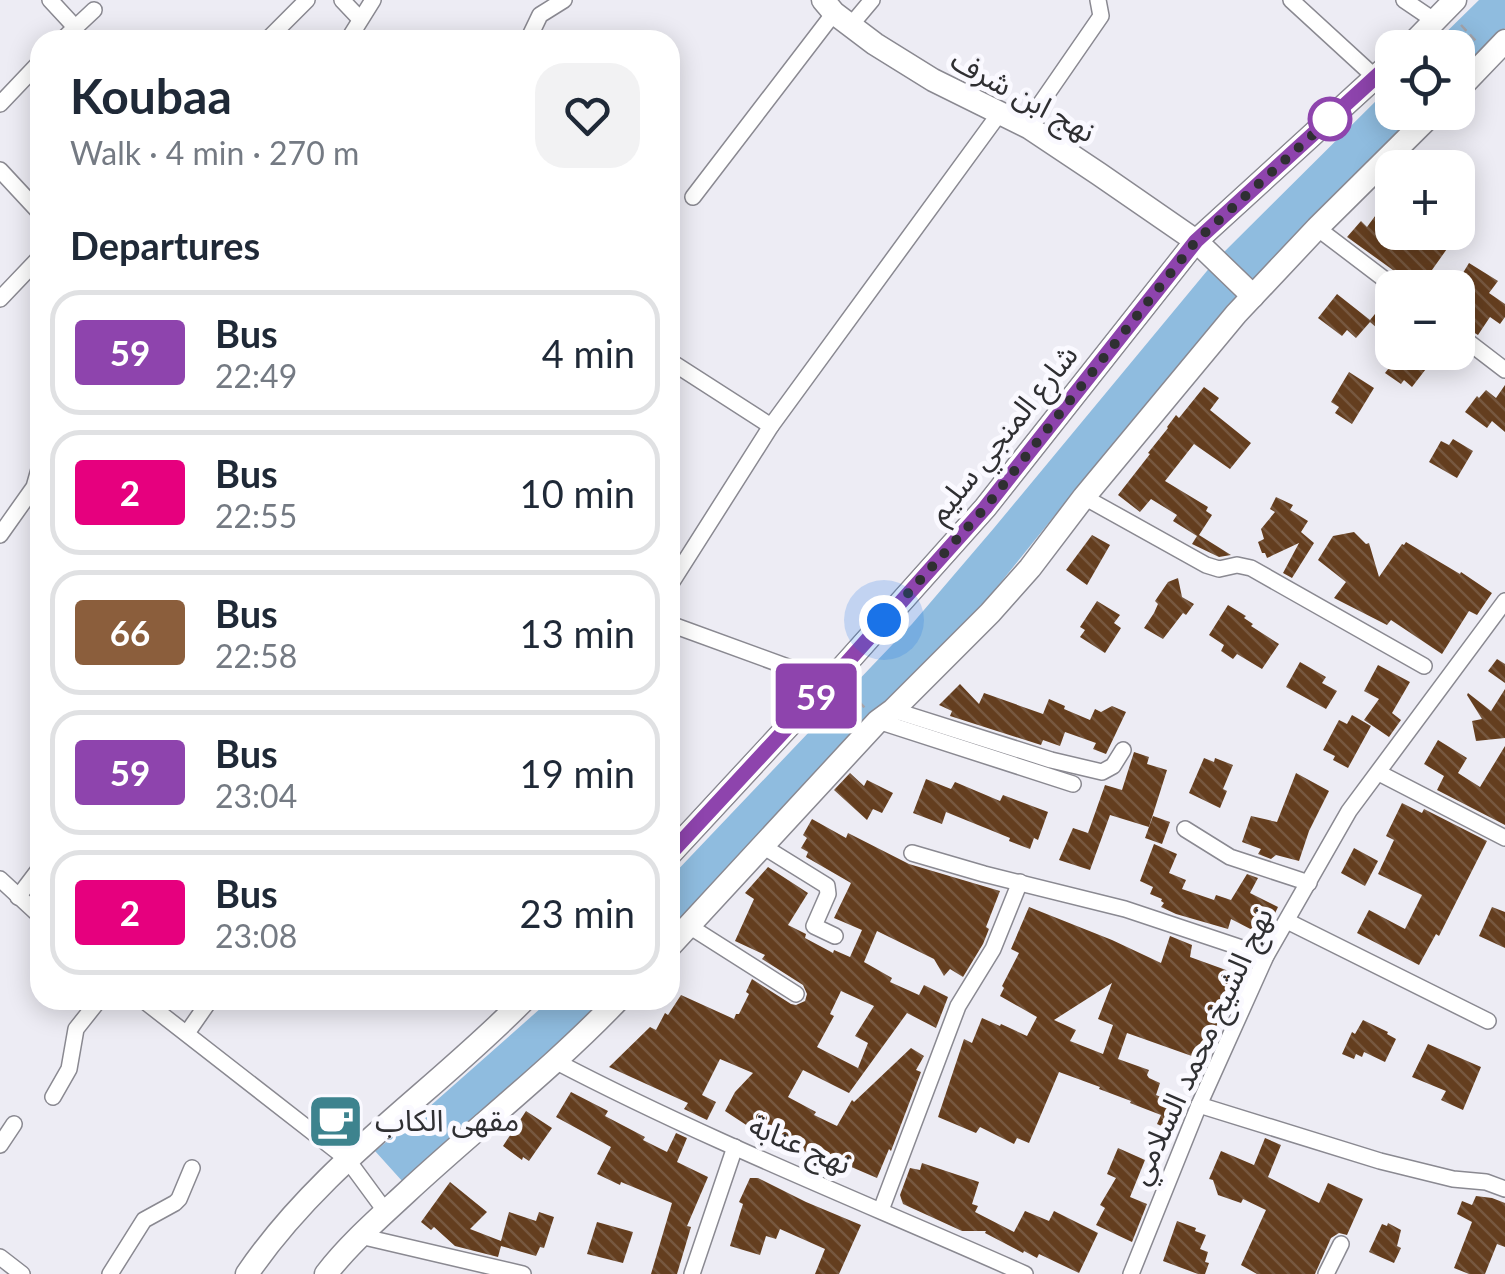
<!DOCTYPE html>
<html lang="en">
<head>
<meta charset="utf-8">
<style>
  :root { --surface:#fff; --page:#f2f2f3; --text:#1f2937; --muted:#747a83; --line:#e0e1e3 }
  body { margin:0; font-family:Lato,"Noto Sans Arabic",sans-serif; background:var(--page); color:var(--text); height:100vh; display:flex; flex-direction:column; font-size:38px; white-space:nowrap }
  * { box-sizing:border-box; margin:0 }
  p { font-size:32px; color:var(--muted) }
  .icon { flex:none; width:55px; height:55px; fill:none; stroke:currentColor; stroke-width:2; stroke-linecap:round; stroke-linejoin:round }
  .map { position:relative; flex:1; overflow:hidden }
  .panel { position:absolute; left:30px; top:30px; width:650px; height:980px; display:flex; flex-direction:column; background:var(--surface); border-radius:30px; box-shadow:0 5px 25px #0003 }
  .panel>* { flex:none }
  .badge { padding:0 20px; border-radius:8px; font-size:35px; line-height:65px }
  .tools { position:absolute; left:1375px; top:30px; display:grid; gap:20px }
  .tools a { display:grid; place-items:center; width:100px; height:100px; border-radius:20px; background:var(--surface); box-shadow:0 5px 25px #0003; font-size:50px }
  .you { position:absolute; width:50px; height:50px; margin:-25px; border:8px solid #fff; border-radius:50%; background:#1a73e8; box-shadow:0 0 0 15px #1a73e833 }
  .map>.badge { position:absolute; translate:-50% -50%; box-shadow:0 0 0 5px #fff }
  h2 { padding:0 40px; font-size:38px; line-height:90px }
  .round { display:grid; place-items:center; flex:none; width:105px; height:105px; border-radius:30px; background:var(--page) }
  .summary { display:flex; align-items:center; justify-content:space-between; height:170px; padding:0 40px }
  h1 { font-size:48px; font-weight:700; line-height:75px }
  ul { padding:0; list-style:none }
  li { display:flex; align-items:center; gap:30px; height:125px; margin:0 20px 15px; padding:0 20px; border:5px solid var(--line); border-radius:30px }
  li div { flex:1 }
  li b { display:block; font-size:38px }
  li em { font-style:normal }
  li .badge { min-width:110px; font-weight:700; text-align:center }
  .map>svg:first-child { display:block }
  .water { fill:#8fbcdf }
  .building { fill:url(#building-back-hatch); fill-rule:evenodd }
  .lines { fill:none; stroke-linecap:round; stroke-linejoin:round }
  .street-casing { stroke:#8a8991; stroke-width:18 }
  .secondary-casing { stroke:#8a8991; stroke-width:25 }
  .path { stroke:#a4a4aa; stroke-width:2.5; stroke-dasharray:8 5; stroke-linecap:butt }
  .street { stroke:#fff; stroke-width:15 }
  .secondary { stroke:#fff; stroke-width:22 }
  .line-casing { stroke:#fff; stroke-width:22 }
  .line { stroke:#8e44ad; stroke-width:15 }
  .walk { stroke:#2f2f32; stroke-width:10; stroke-dasharray:0 18 }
  .stop-dot { fill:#fff; stroke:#8e44ad; stroke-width:5 }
  .labels { text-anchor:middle; stroke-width:10; stroke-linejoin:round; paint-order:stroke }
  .street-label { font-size:30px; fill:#2f2f32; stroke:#faf9ff }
  .poi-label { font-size:30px; fill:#2f2f32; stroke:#faf9ff; text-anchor:start }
</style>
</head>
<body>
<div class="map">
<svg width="1505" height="1274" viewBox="0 0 1505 1274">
  <defs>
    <pattern id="building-back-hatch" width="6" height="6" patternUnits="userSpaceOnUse" patternTransform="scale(2.5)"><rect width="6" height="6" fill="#643e1f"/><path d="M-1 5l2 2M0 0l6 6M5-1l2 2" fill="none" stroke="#775840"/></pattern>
  </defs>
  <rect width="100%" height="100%" fill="#edecf4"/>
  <g class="water">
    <polygon points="1479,0 1505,0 1505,28 1458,75 1458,48 1430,48"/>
    <polygon points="1392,85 1392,112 1420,113 1238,295 1084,479 989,597 670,932 670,878 912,624 994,528 1216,260"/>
    <polygon points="550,1000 606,1000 403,1182 375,1151 420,1115"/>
  </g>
  <g class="building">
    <polygon points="1392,193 1392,232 1420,232 1433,244 1439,238 1449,246 1432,270 1457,288 1407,288 1404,278 1347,237 1361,221 1367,227"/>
    <polygon points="1469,263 1498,281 1489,293 1505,304 1505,317 1500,324 1490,317 1478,335 1458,323 1473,303 1458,294 1458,281"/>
    <polygon points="1337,294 1370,320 1389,297 1392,298 1392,341 1370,322 1356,338 1347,330 1342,336 1318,318"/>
    <polygon points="1377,352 1413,352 1429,365 1412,387 1404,380 1401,384 1385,373 1392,364"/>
    <polygon points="1349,372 1374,388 1352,424 1335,413 1339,407 1331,402"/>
    <polygon points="1505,385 1505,432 1492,421 1487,428 1465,412 1477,396 1479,398 1486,390 1496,398"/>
    <polygon points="1204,387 1219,398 1210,410 1251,443 1230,469 1194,444 1165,481 1208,507 1206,511 1212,515 1199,535 1231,555 1219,557 1192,544 1197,536 1173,521 1177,515 1151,499 1140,512 1118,495 1150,454 1148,453 1168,428 1167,427 1176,415 1179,418"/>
    <polygon points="1453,439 1473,451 1457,478 1429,462 1441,441 1449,445"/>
    <polygon points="1276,497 1293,505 1290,510 1308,521 1301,532 1314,543 1292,578 1283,573 1299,543 1267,558 1265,553 1262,553 1258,542 1264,539 1261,529 1275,512 1270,509"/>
    <polygon points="1354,532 1366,544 1369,543 1379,577 1402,544 1404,545 1406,542 1460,574 1461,572 1492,593 1477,615 1469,611 1442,654 1391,620 1387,625 1334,598 1346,582 1318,560 1333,536"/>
    <polygon points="1092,535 1110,545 1087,585 1066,570"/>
    <polygon points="1178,578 1182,597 1194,604 1186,615 1183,613 1163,639 1144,628 1154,613 1158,604 1155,601 1168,582"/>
    <polygon points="1097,601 1120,615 1114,623 1121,628 1105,653 1080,637 1085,630 1080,627"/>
    <polygon points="1228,605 1246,616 1244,618 1253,624 1251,626 1279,644 1262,669 1237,654 1233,659 1221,651 1224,645 1209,635"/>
    <polygon points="1497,659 1505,664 1505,683 1488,671"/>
    <polygon points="1300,662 1326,677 1322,683 1337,691 1326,709 1286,687"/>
    <polygon points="1378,665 1410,682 1392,713 1401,720 1389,737 1364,720 1379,699 1364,691"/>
    <polygon points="960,684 979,704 984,693 1043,714 1049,699 1065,706 1064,709 1090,720 1095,709 1101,712 1112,706 1126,712 1106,754 1093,749 1096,743 1065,732 1060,746 1043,740 1041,745 950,716 952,711 939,705"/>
    <polygon points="1505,689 1505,738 1476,741 1472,721 1482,719 1467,695 1468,693 1491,711"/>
    <polygon points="1352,715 1371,726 1348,768 1333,760 1335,756 1323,750 1339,720 1347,724"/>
    <polygon points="1438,740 1467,758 1458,773 1480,787 1505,746 1505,825 1437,790 1444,776 1424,764"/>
    <polygon points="1134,752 1149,757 1147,764 1167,770 1149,827 1110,815 1090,870 1059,860 1073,828 1088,833 1105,785 1122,790"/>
    <polygon points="1204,758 1214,762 1215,758 1233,765 1223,789 1227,791 1220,808 1189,793"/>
    <polygon points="850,773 864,786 867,780 893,793 882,813 873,809 867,820 834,790"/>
    <polygon points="1296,773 1329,791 1309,831 1299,861 1276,855 1271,859 1258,854 1261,849 1242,842 1251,816 1277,822"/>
    <polygon points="926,779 951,789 955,782 1000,801 1003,795 1048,812 1038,840 1034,838 1030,849 1009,841 1010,838 946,812 942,824 913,813"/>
    <polygon points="1402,803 1422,813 1424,809 1487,841 1439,936 1436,934 1419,965 1357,933 1369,910 1405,929 1422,895 1378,874 1394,840 1386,836"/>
    <polygon points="1153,816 1170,822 1162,844 1145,838"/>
    <path d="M812,819l34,19 2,-5 61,31 91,27 -14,36 3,2 -6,15 -20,33 -13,-8 -6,7 -10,-17 -57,-28 -13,31 28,16 -2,4 29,13 5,-10 24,12 -12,31 -29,-15 -58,80 -46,-23 -15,27 28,15 -2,3 23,11 15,-26 2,2 57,-54 13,8 -8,14 5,2 -30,79 -2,-2 -12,29 -35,-15 -2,5 -38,-18 -2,5 -37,-19 -38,-25 10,-19 18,-19 -33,-14 -18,36 14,7 -9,18 -23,-11 4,-6 -79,-36 41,-40 6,3 9,-17 3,2 13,-20 53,24 2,-5h3l10,-20 -3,-2 6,-13 39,25 5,1 9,-4 2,-7 -4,-9 -41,-26 3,-4 -30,-14 19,-42 -9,-6 23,-26 40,26 -20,32 18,9 -1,4 28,15 1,-3 16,7 12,-27 -28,-12 17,-35 -45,-26 2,-5 -7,-4 6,-10 -4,-3zM841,991l33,15 -19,30 13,7 -10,25 -41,-21 17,-31 -4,-2z"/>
    <polygon points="1154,844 1177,854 1169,873 1186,880 1182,889 1214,900 1216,895 1231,900 1247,874 1258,878 1250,893 1278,907 1264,936 1231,919 1228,929 1176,914 1161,907 1164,903 1161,901 1162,899 1150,894 1153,887 1140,881"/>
    <polygon points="1354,848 1378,861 1365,886 1341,873"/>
    <path d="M1029,907l83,33 49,23 9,-27 22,9 -2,12 47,17 -34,86 -76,-27 -9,26 31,11 -2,5 2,3 11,5 -4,12 30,13 -10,25 -19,-9 4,-9 -31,-12 1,-2 -32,-12 1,-2 -41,-15 -30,71 -12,-5 -3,6 -34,-17 -4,6 -38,-16 26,-78 8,4 10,-25 18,8 1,-2 26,12 10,-19 -37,-21 4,-8 -2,-2 17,-33 -8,-4zM1112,983l-14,36 15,6 -10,29 -33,-13 6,-11 -22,-10z"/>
    <polygon points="1492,907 1505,912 1505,948 1479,936"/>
    <polygon points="1363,1020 1388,1032 1387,1034 1396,1039 1385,1062 1364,1052 1362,1057 1356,1054 1354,1059 1342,1054 1352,1032 1355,1034"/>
    <polygon points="1428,1044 1481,1067 1463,1110 1441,1100 1446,1091 1412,1077"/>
    <polygon points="571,1092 608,1111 605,1116 645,1137 643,1140 667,1152 676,1133 687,1138 677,1162 708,1177 687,1226 691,1227 677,1274 651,1274 672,1203 621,1182 620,1185 597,1174 611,1147 556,1117"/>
    <polygon points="526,1111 552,1128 529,1161 523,1157 522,1160 503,1146"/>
    <polygon points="1265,1138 1281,1145 1268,1177 1319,1203 1328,1183 1363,1199 1347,1235 1339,1233 1331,1238 1315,1274 1257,1274 1241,1265 1266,1210 1243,1199 1241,1203 1218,1195 1213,1180 1209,1179 1221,1151 1254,1165"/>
    <polygon points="1118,1148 1145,1160 1130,1197 1147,1204 1132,1242 1096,1225 1105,1208 1100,1205 1116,1178 1107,1174"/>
    <polygon points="922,1163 979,1182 972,1204 978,1206 975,1212 1014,1232 1025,1211 1049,1221 1054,1211 1098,1233 1079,1273 1039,1254 1037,1258 1024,1251 1023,1253 985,1233 986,1231 962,1231 903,1204 900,1195 910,1168 920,1170"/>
    <polygon points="750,1178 758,1178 806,1202 861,1225 839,1274 815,1274 825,1249 780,1229 776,1239 766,1236 760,1255 730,1246 743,1204 739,1202"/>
    <polygon points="450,1182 487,1212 470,1229 501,1241 509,1212 536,1221 539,1212 554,1217 544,1248 540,1247 536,1256 501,1246 498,1257 455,1246 434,1227 431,1230 421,1222"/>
    <polygon points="1476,1196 1492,1198 1505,1203 1505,1247 1497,1244 1485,1274 1469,1274 1454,1268 1472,1222 1457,1214 1462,1201 1472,1205"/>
    <polygon points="1177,1221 1196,1228 1195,1231 1206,1235 1200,1249 1208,1252 1205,1262 1209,1263 1205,1274 1198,1274 1163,1261"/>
    <polygon points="597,1222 633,1232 623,1263 587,1254"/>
    <polygon points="1388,1223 1401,1230 1397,1246 1401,1248 1394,1263 1369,1252 1382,1224 1387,1226"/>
  </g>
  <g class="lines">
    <defs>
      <g id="street">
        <polyline points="50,0 75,27"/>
        <polyline points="342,0 360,19"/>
        <polyline points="1291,0 1376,78"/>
        <polyline points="1404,0 1435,21"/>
        <polyline points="851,25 872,0"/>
        <polyline points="62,40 94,10"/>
        <polyline points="267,40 307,0"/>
        <polyline points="348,40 373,0"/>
        <polyline points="528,40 540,15 564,0"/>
        <polyline points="0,104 40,62"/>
        <polyline points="1025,126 1101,16 1098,0"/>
        <polyline points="0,170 40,213"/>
        <polyline points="693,197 834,13"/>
        <polyline points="1317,228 1396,288"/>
        <polyline points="0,299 40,257"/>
        <polyline points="1458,334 1505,370"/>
        <polyline points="670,361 771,426"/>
        <polyline points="1084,497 1206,565 1219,569 1237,565 1251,568 1424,666"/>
        <polyline points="0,535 34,487 40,466"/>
        <polyline points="670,585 771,426 999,114"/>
        <polyline points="670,624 829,682"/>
        <polyline points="893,710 1051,760 1102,772 1113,766 1123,750"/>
        <polyline points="878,721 1073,784"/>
        <polyline points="1379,773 1505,838"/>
        <polyline points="1185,829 1230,857 1309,883"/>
        <polyline points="764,847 827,886 828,894 814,926 835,936"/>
        <polyline points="912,853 984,874 1125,909 1266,956"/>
        <polyline points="0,879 40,916"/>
        <polyline points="18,897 40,868"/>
        <polyline points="1287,921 1488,1021"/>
        <polyline points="689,926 796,994"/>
        <polyline points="143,1000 347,1159 386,1212"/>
        <polyline points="187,1033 210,1000"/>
        <path d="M555,1061c153,80 313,143 470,213"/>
        <polyline points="53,1097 69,1069 76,1029 99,1000"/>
        <polyline points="1199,1105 1380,1161 1453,1179 1486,1182 1505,1189"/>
        <polyline points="0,1145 14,1124"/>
        <polyline points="881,1210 958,1006 993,949 1020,882"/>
        <polyline points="360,1236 523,1274"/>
        <polyline points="0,1257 22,1274"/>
        <polyline points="110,1274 144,1220 175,1203 179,1199 192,1168"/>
        <polyline points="692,1274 735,1147"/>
        <polyline points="1131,1274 1199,1105 1266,956 1349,811 1505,601"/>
        <polyline points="1326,1274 1341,1244"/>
      </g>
      <g id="secondary">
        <polyline points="823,0 834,13 875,44 933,80 1030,128 1099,174 1196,241 1253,296"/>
        <polyline points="1408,48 1455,0"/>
        <polyline points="1458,90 1505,41"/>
        <polyline points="670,854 834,677 985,508 1196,241 1392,62"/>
        <polyline points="670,946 878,721 893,710 990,613 1030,568 1084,497 1236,314 1317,228 1434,112"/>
        <path d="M247,1274c74,-109 186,-181 277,-274"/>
        <path d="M326,1274c23,-30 53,-56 81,-82 70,-65 145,-123 211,-192"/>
      </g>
    </defs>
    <use href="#street" class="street-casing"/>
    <use href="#secondary" class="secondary-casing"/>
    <g class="path">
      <polyline points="1461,25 1476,41"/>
      <polyline points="850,692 865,708"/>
    </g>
    <use href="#street" class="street"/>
    <use href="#secondary" class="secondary"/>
  </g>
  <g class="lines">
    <defs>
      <polyline id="line" points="670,854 834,677 985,508 1196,241 1392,62"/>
    </defs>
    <use href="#line" class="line-casing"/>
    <use href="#line" class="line"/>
    <polyline class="walk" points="884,620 985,508 1196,241 1330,119"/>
  </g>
  <defs>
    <symbol id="cafe-square" viewBox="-11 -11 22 22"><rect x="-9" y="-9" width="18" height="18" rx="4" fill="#3d838e" stroke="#faf9ff"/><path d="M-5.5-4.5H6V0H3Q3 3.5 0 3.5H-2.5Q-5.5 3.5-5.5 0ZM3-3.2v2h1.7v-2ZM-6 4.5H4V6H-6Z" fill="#fff"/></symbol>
  </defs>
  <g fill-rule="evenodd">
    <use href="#cafe-square" x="304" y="1090" width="63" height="63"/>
  </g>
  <circle class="stop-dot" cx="1330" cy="119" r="20"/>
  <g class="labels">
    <g class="street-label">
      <text transform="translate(1023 96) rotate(29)" y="10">نهج ابن شرف</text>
      <text transform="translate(1003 434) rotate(-51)" y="10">شارع المنجي سليم</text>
      <text transform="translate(1201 1046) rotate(-65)" y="10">نهج الشيخ محمد السلامي</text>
      <text transform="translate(800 1145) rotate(23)" y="10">نهج عنابة</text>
    </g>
    <g class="poi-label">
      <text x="375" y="1131">مقهى الكاب</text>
    </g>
  </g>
</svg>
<div class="tools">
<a><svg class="icon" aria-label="locate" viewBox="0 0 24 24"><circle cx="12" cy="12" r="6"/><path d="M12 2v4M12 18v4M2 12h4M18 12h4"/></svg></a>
<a>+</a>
<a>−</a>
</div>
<div class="you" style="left:884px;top:620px"></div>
<b class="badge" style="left:816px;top:696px;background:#8e44ad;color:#fff">59</b>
<section class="panel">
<div class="summary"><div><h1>Koubaa</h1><p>Walk · 4 min · 270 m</p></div><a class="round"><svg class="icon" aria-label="heart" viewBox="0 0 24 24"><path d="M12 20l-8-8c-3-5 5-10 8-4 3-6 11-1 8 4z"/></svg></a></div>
<h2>Departures</h2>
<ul>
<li><span class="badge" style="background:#8e44ad;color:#fff">59</span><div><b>Bus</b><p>22:49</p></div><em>4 min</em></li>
<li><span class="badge" style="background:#e6007e;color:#fff">2</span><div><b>Bus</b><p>22:55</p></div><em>10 min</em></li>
<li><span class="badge" style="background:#8b5e3c;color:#fff">66</span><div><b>Bus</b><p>22:58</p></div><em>13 min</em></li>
<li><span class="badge" style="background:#8e44ad;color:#fff">59</span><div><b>Bus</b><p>23:04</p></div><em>19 min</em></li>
<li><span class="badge" style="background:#e6007e;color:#fff">2</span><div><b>Bus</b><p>23:08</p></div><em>23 min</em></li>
</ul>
</section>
</div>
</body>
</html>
